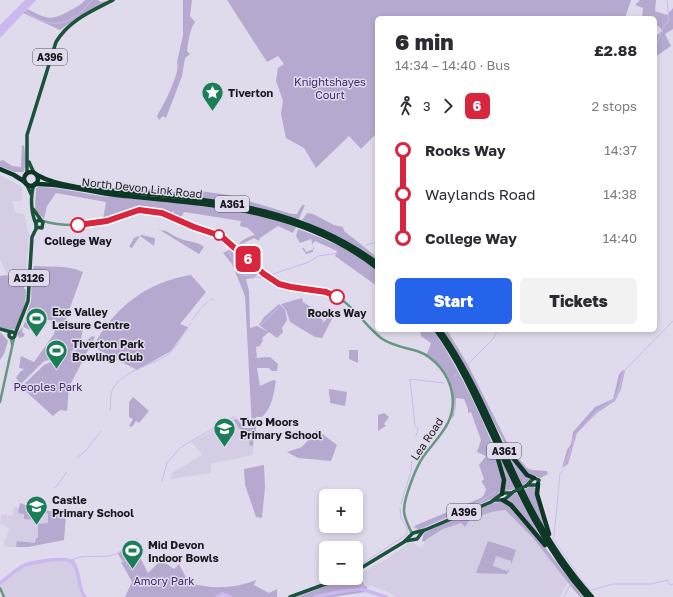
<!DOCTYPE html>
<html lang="en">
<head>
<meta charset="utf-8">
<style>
  :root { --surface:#fff; --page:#f2f2f3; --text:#2b2b33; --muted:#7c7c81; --accent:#2563eb }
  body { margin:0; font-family:"Golos Text",sans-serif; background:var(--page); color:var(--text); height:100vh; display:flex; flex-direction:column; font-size:15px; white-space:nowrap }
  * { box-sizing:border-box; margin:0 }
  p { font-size:13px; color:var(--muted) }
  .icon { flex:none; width:22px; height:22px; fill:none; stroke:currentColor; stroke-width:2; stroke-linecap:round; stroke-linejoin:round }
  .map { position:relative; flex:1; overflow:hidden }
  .side { position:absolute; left:375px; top:16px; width:282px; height:316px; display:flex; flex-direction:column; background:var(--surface); border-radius:6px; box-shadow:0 2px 6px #0003 }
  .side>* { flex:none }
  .badge { padding:0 8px; border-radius:6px; font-size:14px; line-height:26px }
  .tools { position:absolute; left:319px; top:489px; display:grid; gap:8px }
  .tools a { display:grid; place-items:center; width:44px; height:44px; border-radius:6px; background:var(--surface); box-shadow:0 2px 6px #0003; font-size:20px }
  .map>.badge { position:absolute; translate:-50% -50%; box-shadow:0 0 0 2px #fff }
  .legs { display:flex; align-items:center; gap:6px; height:44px; padding:0 20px; font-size:13px }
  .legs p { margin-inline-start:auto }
  .summary { display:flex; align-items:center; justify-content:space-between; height:68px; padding:0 20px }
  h1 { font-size:22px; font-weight:800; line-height:30px }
  .primary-button { display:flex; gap:8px; margin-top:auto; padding:8px 20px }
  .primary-button a { flex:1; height:46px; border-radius:6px; background:var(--accent); color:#fff; font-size:16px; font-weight:800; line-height:46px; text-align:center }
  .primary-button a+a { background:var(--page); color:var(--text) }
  ul { padding:0 20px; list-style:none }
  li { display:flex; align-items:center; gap:14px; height:44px; font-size:15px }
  li i { display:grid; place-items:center; width:6px; height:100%; margin:0 5px; background:currentColor }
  li i::after { content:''; width:10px; height:10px; margin:-5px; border:3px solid; border-radius:50%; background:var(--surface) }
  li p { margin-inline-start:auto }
  li:first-child i { background:linear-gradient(#0000 50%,currentColor 0) }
  li:last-child i { background:linear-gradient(currentColor 50%,#0000 0) }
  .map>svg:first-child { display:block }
  .built { fill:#d4cde4 }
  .green { fill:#b6a9d0 }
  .water { fill:#cbb8f1 }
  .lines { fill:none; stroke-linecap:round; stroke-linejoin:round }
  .stream { stroke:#cbb8f1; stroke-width:1 }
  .river { stroke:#cbb8f1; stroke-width:3.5 }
  .minor { stroke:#67977e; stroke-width:2.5 }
  .major { stroke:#1a523a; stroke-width:3.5 }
  .highway { stroke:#0e3826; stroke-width:4.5 }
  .major-bridge { stroke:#1a523a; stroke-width:3.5 }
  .line-1-casing { stroke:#fff; stroke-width:9 }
  .line-1 { stroke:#d7263d; stroke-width:6 }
  .stop-1-dot { fill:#fff; stroke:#d7263d; stroke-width:2 }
  .labels { text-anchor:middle; stroke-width:3; stroke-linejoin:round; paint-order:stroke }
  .shield { fill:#e0dbec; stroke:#55525c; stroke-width:1 }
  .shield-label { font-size:10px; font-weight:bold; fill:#1a181e }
  .park-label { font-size:11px; fill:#422668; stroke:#e0dbec }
  .poi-label { font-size:11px; font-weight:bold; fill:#1a181e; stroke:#e0dbec; text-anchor:start }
  .street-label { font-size:11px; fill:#1a181e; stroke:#e0dbec }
  .stop-label { font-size:11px; font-weight:bold; fill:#1a181e; stroke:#e0dbec }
</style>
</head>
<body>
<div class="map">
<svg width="673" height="597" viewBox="0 0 673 597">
  <rect width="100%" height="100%" fill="#e0dbec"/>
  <g class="built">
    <polygon points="0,175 22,187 22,201 13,201 15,213 24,214 29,235 25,279 6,273 0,259"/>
    <polygon points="236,417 244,428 252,428 253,455 211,464 211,473 171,479 172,473 202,455 192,442"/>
    <polygon points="20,503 33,508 66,514 64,540 25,547 4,547 4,539 6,540 9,528 0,523 2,514 12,516 14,506 19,508"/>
    <polygon points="504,510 533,538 568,582 560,597 395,597 390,593 372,586 362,588 357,575 387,559 409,543 413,543 421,548 427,539 444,529 455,524 461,523 465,524 470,519 479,515"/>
    <polygon points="75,559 80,589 87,597 2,597 0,581 26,564"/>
  </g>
  <g class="green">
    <path d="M85,0h13l3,2 9,-2 -33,18 -17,12 -37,-17 4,-4c19,9 23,13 42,2 6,-3 12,-6 16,-11z"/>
    <path d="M183,0h9l-2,16 5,6c-5,7 -7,20 -8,29l3,3 -5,4 -3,18 -16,42 -3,-2 -4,4 -2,-4c6,-10 24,-44 20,-54l6,-27z"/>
    <polygon points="227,0 631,0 625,18 377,18 377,133 361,149 349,136 316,168 304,148 286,138 281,114 283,101 276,81 278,68 284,64 278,56 267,62"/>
    <polygon points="640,0 656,0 655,11 667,15 673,8 673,29 665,34 671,46 655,57 657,35 663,31 655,23 655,18 642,18 643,8 635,5"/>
    <polygon points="22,145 24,146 26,159 24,172 14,172 0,166 0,161 3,160 12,166 21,167"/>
    <polygon points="118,186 176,192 200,191 229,195 292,214 297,214 302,205 305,205 299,219 236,203 118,189"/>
    <path d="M38,187c21,0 42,6 63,9 65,6 133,7 195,31l-3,6 -15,-7 -18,12 -1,3 -5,-3 -16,8c1,-5 12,-10 17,-11l-7,-7 -8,-2 1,-5 -57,-9 -3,6 -8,-4 1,-4 -3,4c-13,-6 -29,-8 -44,-4 -8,2 -15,8 -24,9l3,-17 -50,-9 -9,13 -3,13 -9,-9 1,-22z"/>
    <polygon points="307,213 313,214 334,225 343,227 344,231 377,257 377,261 343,239 302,220"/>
    <path d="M158,229l5,2 1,-1c6,3 13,8 20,10 8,2 14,2 20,7l-5,7z"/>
    <path d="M298,229c24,9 62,23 79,43v14l-42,-30 2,-5 -22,-10 -2,2v9l-7,2 -4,-6h2l2,4 8,-3 -3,-10 -11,4 -4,-7z"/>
    <polygon points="142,235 155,238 154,246 140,236 132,248 129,247 134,238"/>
    <path d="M231,249h2l30,26h-7l-2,3 -8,1 3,12 1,37 7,-2 12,6 -7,6 1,2 -3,6 -4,1 1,10 -3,1 16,-1 8,7 -1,7h-5l-3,-3h-12l3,18 13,-6 3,1c-2,12 -4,27 -14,36h-6v22l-1,1 -1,-9 -1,18v-3l-4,-1 1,-4 -3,-2 -5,1 -3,-3 3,-4 -8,-13 3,-1 7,9h8l-7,-132 -13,-32 -9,-11z"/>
    <path d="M34,266c16,1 34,-1 49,6l-19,52 -38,-10 5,-12 1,-29z"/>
    <polygon points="6,275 25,281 24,289 26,289 25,303 16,328 12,330 0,328 0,276"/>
    <path d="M191,275l15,17 -25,31 -1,1 8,3 -17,24 -34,19 -44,-23c21,-40 54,-65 98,-72z"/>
    <polygon points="302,298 303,302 311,307 309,312 323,320 322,323 330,316 333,317 322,338 315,337 290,322 286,310 281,304"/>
    <polygon points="279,304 285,309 287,320 282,328 283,332 277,338 259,325 264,317"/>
    <polygon points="27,317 40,322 36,332 23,327 22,332 25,334 23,337 19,338 17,333 23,327"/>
    <polygon points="56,325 83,329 80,344 70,353 58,359 76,350 92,336 95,337 69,387 67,411 60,410 53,416 21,387 44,365 57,359 44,361 21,384 16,378 19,373 24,369 19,368 21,356 34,362 54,334"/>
    <path d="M420,330h13c18,24 71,124 69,153 0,7 -3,11 -8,15l-76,32 -4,-4 67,-28 3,-3 2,-6 -4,-7h-1l3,-3 -5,-14 7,-9 -9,-4 4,-12 -10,-28 -3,1v-4l-4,-10 -8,-1 -1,17v-12l-1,13 -3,3c8,-29 -7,-57 -34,-69l10,4 4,-11 -10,-7z"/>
    <polygon points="443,330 447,330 467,363 511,450 527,468 532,470 547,471 548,474 540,478 528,473 509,452 466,368"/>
    <polygon points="0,332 8,341 4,354 0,360"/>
    <polygon points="349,350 358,350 358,363 349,359"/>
    <polygon points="623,370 625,371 621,389 615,401 598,412 577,433 568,464 562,468 567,450 571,444 573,432 595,407 613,399 619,374"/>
    <path d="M329,389l18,3 -2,14 -15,-3c1,-5 -2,-8 -1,-14z"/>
    <polygon points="133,397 149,411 139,423 136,421 132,427 129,426 133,419 129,417 129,402"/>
    <polygon points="384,413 389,417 384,424 386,426 378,431 378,415"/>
    <polygon points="317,430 337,445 331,461 298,458 287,452 302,447"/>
    <polygon points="496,446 516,489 504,491"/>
    <polygon points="509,456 525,475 531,479 522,486"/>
    <polygon points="264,465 265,487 262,518 256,517 245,485 244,469"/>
    <polygon points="531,486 535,488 545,529 524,490"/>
    <polygon points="517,493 541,538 507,500 510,495"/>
    <path d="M502,502l6,2 33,38 42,55h-3l-7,-8 -40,-51 -28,-28 -13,2 -22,7 -5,8 -4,-4 -18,6 -16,10 -3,3 -2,-1 2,-8c17,-8 62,-32 78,-31z"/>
    <polygon points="20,503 33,508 66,514 64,540 28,547 16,547 17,541 35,543 36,538 38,538 38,524 48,523 48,513 40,513 38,520 24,519 24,514 18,513"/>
    <polygon points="488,541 516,550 511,565 511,561 496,556 493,566 507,571 510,568 507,574 476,573"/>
    <path d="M132,542l8,15 -8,2h9l7,14 13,-13 13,9 5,-5 10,19c23,6 45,6 67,-3l-2,5 15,8 8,-4v8h-45l-7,-4 -9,4h-91l7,-15 -11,-20 9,-2 -8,1 -4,-7z"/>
    <polygon points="360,572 364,586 367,587 367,590 381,597 366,592 332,597 297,597 347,578 356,578 356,574"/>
  </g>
  <polygon class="water" points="25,0 36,0 0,38 0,25"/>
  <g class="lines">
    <g class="stream">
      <path d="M25,11c26,21 48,14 67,-11"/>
      <polyline points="655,50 662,29 669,20 667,0"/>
      <polyline points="366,245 377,242"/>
      <polyline points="247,263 233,251 228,253 237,263 242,275 265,278"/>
      <polyline points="270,275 309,262 318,256 339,253"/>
      <polyline points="211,300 213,299"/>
      <polyline points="202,307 208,302"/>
      <polyline points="193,319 201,308"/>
      <polyline points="189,325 191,323"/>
      <polyline points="260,326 279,307"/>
      <polyline points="467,365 493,339 498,330"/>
      <polyline points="454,377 457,374"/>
      <path d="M110,410c1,-5 0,-11 1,-16 5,-23 45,-29 59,-41 7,-7 12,-18 18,-25"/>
      <polyline points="416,436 418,429 415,426 410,379 444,383"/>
      <polyline points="76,459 87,449 101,431"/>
      <polyline points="563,467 570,453 570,449 573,447 573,439 577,433 598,410 614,400 619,390 624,371 673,321"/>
      <polyline points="411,470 412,461"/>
      <polyline points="162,481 167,463 181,447 235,416"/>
      <polyline points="55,488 67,472"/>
      <polyline points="401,504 411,471"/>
      <polyline points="413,527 419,530 483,500 496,491"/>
      <polyline points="554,536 560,474 563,470"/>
      <polyline points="553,538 579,577 590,590"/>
      <path d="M70,561c14,-9 32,-1 46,-7 8,-4 13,-11 21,-15"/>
      <polyline points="357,567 406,535 408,530 401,518 400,508"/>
      <polyline points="359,573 362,589"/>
      <polyline points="592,590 613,584 651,584 668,580 670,585 673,584"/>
      <polyline points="564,597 571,583"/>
    </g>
    <g class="river">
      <path d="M0,583c7,-5 15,-13 23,-17 8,-4 43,-10 49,-4 9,9 5,25 13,35"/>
      <polyline points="217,597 222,594 230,597"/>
      <polyline points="315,597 337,592 362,589 386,597"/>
    </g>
    <g class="minor">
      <path d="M43,221c20,6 45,5 66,-1 17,-4 30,-13 49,-9 12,3 23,11 35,15 12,5 24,6 35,15 15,12 28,29 45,39 18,11 37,6 55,12 23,9 35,32 53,46 11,8 23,9 36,13 18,6 32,24 35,42 5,29 -14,43 -29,64 -7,10 -19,41 -19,53 0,9 5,16 8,24"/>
      <polyline points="11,338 12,344"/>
      <polyline points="0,402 14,338"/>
      <polyline points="0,588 4,597"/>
    </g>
    <g class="major">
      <polyline points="29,162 34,173"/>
      <path d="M27,173v-38l29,-93c13,-22 36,-31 57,-42"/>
      <polyline points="27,185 31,194"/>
      <path d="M34,185c-4,11 -3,28 2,39"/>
      <polyline points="33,209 41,220"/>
      <polyline points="0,329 11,332"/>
      <circle cx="12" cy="335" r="3"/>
      <polyline points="15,334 28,301 32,237 36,229 36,222 39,220 43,222 42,228 36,227"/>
      <polyline points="526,486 534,478 539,480 537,485 528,485"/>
      <polyline points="495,500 504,500 512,493"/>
      <polyline points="405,541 417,539 423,531"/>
      <polyline points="356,571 404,542 413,533 425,530 491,502 503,493 511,493"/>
      <polyline points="290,597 342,578"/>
    </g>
    <g class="highway">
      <polyline points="0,169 14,175 25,182"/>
      <circle cx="31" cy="179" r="7"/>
      <path d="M37,175c27,15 73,15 104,18 86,8 165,18 236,70"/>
      <path d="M35,184c26,-1 55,8 81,11 91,9 186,13 261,73"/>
      <path d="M436,330c22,30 37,63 52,96 28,60 55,121 99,171"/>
      <path d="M440,330c37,52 58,112 86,168 18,36 39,69 66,99"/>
      <polyline points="494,445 504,480 502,494"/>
      <polyline points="505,448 527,475 534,478"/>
      <polyline points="538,484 537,494 549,534"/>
      <polyline points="503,500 511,505 545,545"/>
    </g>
    <polyline class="major-bridge" points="513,492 526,486"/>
  </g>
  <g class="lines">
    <defs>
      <polyline id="line-1" points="78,225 107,221 139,210 162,213 194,227 221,236 264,274 279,284 291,287 326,292 337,297"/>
    </defs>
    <use href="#line-1" class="line-1-casing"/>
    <use href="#line-1" class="line-1"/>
  </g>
  <defs>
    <symbol id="sight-pin" viewBox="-11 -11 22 30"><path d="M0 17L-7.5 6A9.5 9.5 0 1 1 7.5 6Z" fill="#1a7e57" stroke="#e0dbec"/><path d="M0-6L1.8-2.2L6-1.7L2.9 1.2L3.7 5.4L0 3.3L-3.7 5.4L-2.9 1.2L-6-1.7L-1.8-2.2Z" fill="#fff"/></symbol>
    <symbol id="stadium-pin" viewBox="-11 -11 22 30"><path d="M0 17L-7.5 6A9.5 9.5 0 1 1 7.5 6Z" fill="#1a7e57" stroke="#e0dbec"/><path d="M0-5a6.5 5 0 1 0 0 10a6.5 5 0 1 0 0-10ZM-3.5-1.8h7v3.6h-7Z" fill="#fff"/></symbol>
    <symbol id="school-pin" viewBox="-11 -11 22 30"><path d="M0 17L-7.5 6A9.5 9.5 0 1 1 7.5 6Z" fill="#1a7e57" stroke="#e0dbec"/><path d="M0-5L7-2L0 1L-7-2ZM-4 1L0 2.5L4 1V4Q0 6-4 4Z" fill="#fff"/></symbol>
  </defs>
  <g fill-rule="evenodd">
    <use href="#sight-pin" x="200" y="80" width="25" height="34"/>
    <use href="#stadium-pin" x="24" y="306" width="25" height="34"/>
    <use href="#stadium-pin" x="44" y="338" width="25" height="34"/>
    <use href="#school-pin" x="212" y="416" width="25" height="34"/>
    <use href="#school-pin" x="24" y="494" width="25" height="34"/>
    <use href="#stadium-pin" x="120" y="538" width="25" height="34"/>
  </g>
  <g class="stop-1-dot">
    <circle cx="78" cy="225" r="7"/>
    <circle cx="219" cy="235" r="5"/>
    <circle cx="337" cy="297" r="7"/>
  </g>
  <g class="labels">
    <g class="shield">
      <rect x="33" y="49" width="34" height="16" rx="3"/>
      <rect x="215" y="196" width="34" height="16" rx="3"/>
      <rect x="9" y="270" width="40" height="16" rx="3"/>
      <rect x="487" y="443" width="34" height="16" rx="3"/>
      <rect x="447" y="504" width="34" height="16" rx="3"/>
    </g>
    <g class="shield-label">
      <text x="50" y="61">A396</text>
      <text x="232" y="208">A361</text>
      <text x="29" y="282">A3126</text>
      <text x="504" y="455">A361</text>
      <text x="464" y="516">A396</text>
    </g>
    <g class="park-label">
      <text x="330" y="86">Knightshayes<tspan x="330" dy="13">Court</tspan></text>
      <text x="48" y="391">Peoples Park</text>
      <text x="164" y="585">Amory Park</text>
    </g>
    <g class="poi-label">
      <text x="228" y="97">Tiverton</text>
      <text x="52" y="316">Exe Valley<tspan x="52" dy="13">Leisure Centre</tspan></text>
      <text x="72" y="348">Tiverton Park<tspan x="72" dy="13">Bowling Club</tspan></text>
      <text x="240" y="426">Two Moors<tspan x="240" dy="13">Primary School</tspan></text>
      <text x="52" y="504">Castle<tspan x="52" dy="13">Primary School</tspan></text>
      <text x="148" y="549">Mid Devon<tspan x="148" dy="13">Indoor Bowls</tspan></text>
    </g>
    <g class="street-label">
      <text transform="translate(142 188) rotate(6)" y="4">North Devon Link Road</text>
      <text transform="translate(427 439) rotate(-56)" y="4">Lea Road</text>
    </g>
    <g class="stop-label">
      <text x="78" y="245">College Way</text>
      <text x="337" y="317">Rooks Way</text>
    </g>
  </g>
</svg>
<div class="tools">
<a>+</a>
<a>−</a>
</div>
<b class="badge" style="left:248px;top:259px;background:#d7263d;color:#fff">6</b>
<section class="side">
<div class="summary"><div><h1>6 min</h1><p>14:34 – 14:40 · Bus</p></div><b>£2.88</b></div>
<div class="legs"><svg class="icon" aria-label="walk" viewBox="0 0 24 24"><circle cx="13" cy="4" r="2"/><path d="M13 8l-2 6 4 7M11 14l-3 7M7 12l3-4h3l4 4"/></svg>3<svg class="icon" aria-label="forward" viewBox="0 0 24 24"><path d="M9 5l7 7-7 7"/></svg><b class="badge" style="background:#d7263d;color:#fff">6</b><p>2 stops</p></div>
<ul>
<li><i style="color:#d7263d"></i><b>Rooks Way</b><p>14:37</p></li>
<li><i style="color:#d7263d"></i><span>Waylands Road</span><p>14:38</p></li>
<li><i style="color:#d7263d"></i><b>College Way</b><p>14:40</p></li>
</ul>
<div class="primary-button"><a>Start</a><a>Tickets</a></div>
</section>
</div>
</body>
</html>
